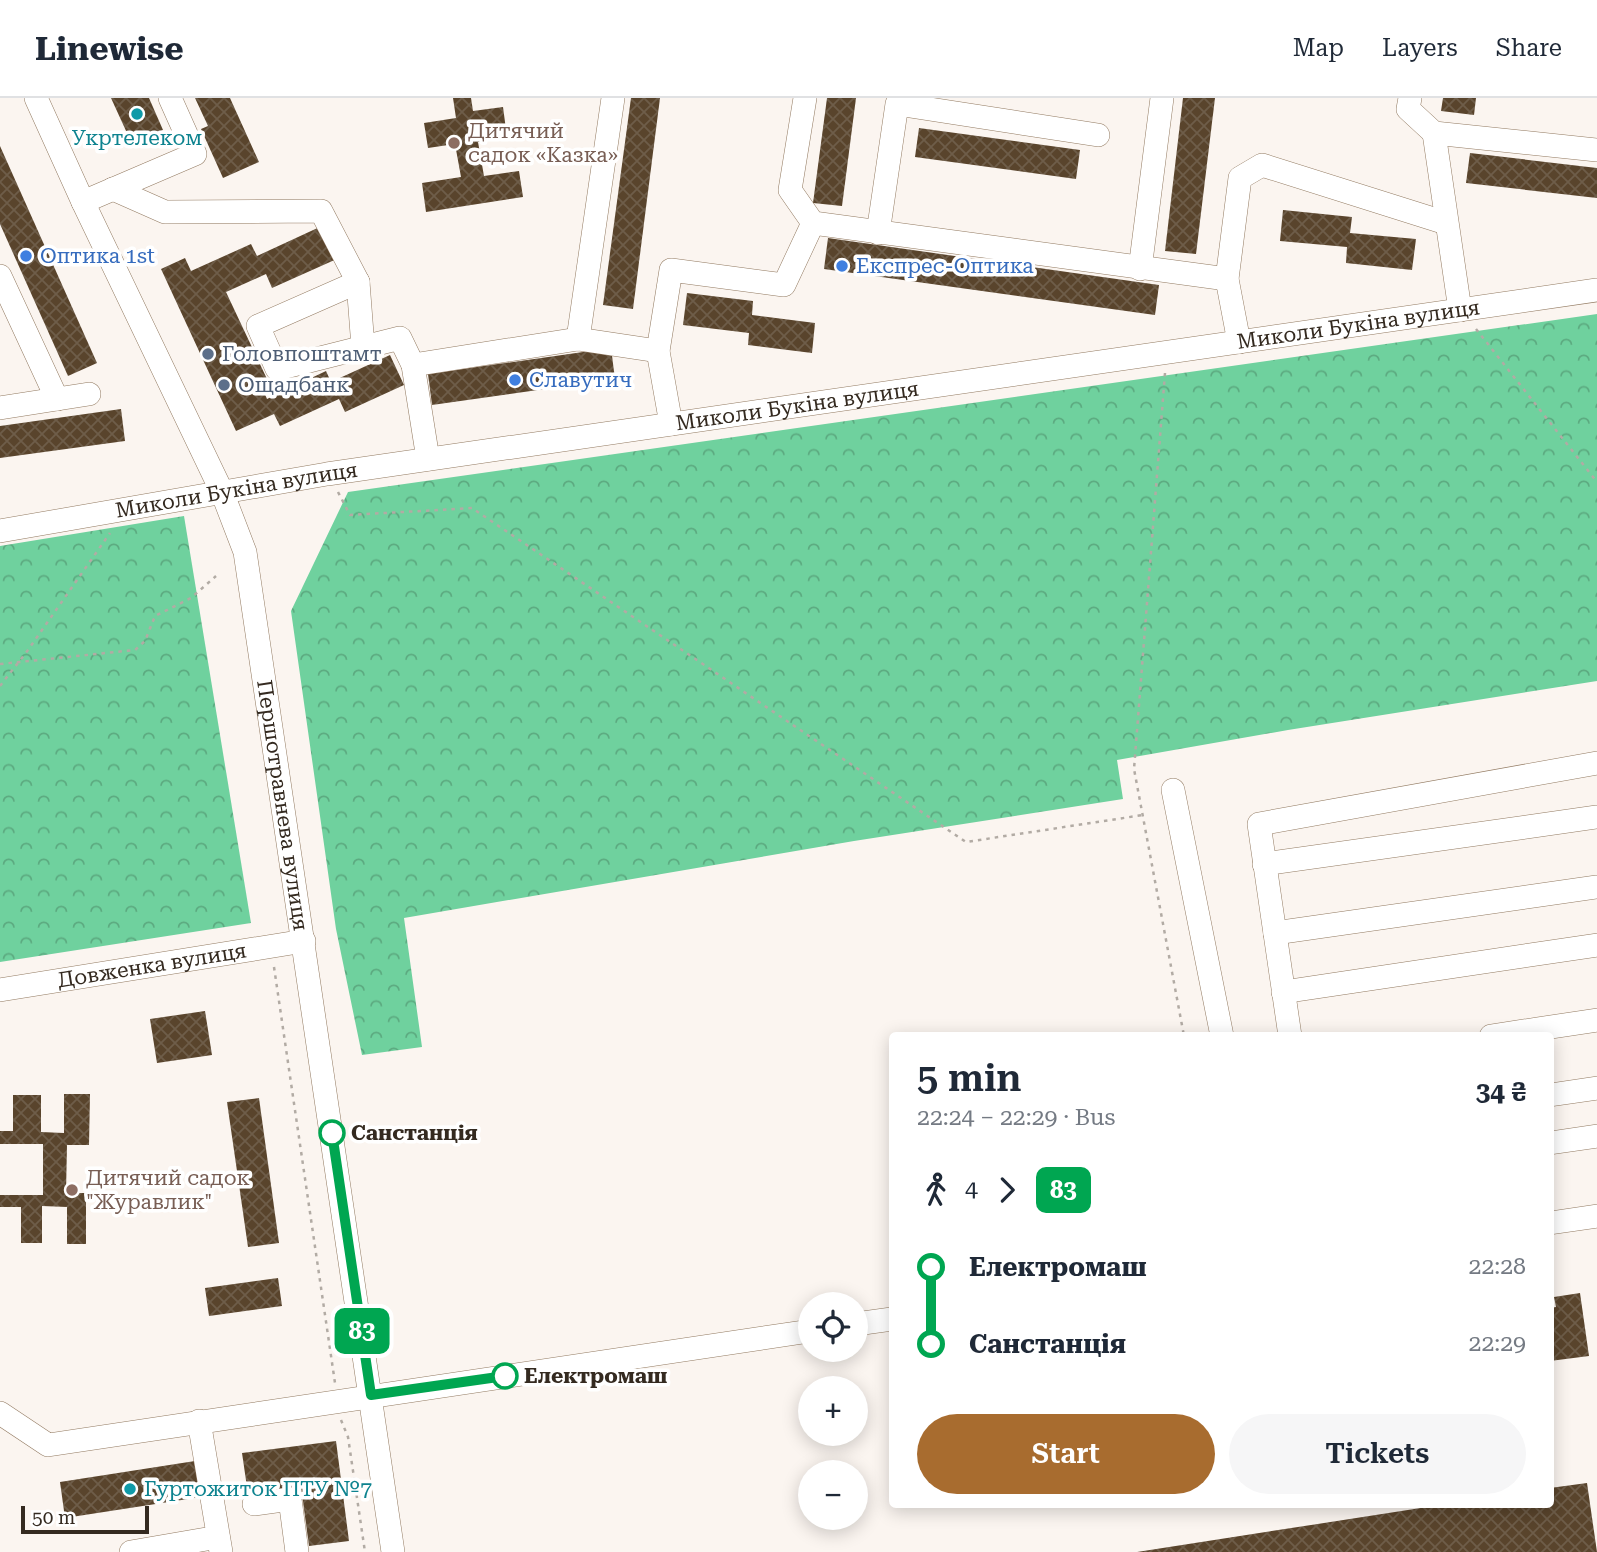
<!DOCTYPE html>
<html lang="en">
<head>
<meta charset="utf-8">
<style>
  :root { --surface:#fff; --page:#f6f6f7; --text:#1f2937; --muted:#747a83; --line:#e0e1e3; --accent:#a86c2f }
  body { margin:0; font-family:"Roboto Serif",serif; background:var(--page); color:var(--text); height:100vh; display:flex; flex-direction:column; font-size:26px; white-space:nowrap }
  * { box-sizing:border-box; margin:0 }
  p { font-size:23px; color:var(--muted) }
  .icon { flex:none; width:38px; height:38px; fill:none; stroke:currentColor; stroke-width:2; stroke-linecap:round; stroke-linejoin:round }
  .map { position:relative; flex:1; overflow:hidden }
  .drawer { position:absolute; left:889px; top:934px; width:665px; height:476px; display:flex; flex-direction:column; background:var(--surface); border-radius:7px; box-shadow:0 4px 18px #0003 }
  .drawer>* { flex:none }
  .badge { padding:0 14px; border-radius:10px; font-size:24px; line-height:46px }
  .tools { position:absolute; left:798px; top:1194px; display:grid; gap:14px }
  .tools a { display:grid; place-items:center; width:70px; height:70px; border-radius:50%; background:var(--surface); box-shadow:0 4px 18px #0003; font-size:35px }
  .scale { position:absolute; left:21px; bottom:18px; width:128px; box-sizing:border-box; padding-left:7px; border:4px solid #342a20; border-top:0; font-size:19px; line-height:24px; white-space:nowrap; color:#342a20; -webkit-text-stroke:5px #fff; paint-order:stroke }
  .map>.badge { position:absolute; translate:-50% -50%; box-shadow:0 0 0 4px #fff }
  .legs { display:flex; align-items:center; gap:10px; height:77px; padding:0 28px; font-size:23px }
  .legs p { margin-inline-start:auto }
  .headline { display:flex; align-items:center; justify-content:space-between; height:119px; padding:0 28px }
  h1 { font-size:38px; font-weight:600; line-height:52px }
  .primary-button { display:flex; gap:14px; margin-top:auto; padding:14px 28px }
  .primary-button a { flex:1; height:80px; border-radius:42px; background:var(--accent); color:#fff; font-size:28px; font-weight:600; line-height:80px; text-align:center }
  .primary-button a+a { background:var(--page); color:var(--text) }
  ul { padding:0 28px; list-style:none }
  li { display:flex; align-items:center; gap:24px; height:77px; font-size:26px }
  li i { display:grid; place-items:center; width:10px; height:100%; margin:0 9px; background:currentColor }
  li i::after { content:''; width:18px; height:18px; margin:-9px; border:5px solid; border-radius:50%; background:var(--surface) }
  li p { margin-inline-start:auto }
  li:first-child i { background:linear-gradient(#0000 50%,currentColor 0) }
  li:last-child i { background:linear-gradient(currentColor 50%,#0000 0) }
  header { display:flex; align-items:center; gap:42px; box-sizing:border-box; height:98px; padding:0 35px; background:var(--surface); border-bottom:2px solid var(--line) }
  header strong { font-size:33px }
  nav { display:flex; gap:38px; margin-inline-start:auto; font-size:24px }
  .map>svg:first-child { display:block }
  .forest { fill:url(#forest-crowns) }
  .building { fill:url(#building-cross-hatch) }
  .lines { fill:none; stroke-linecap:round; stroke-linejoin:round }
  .minor-casing { stroke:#927a61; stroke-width:24 }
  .path { stroke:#b2aba4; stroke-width:2.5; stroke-dasharray:3.5 5; stroke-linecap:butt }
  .minor { stroke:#fff; stroke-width:23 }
  .line-1-casing { stroke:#fff; stroke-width:16 }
  .line-1 { stroke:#00a651; stroke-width:10 }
  .culture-dot { fill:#0f9aa8; stroke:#fff; stroke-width:2.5 }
  .education-dot { fill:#8d6e63; stroke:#fff; stroke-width:2.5 }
  .shop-dot { fill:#3f7fe0; stroke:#fff; stroke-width:2.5 }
  .service-dot { fill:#5c6f8a; stroke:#fff; stroke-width:2.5 }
  .stop-1-dot { fill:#fff; stroke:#00a651; stroke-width:3.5 }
  .labels { text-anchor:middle; stroke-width:7; stroke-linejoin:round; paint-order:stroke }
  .education-label { font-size:21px; fill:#785e54; stroke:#fff; text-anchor:start }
  .culture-label { font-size:21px; fill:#0d838f; stroke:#fff }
  .shop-label { font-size:21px; fill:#366cbe; stroke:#fff; text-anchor:start }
  .street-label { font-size:21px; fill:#342a20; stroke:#fff }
  .service-label { font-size:21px; fill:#4e5e75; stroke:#fff; text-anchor:start }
  .stop-label { font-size:21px; font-weight:bold; fill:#342a20; stroke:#fff; text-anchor:start }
</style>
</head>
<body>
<header>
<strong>Linewise</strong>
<nav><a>Map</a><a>Layers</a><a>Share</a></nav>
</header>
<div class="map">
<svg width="1597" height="1454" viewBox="0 0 1597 1454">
  <defs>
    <pattern id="forest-crowns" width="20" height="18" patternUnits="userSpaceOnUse" patternTransform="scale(1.75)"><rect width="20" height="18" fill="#6fd19e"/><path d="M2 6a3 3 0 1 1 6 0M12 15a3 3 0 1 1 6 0" fill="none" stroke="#5caa80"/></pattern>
    <pattern id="building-cross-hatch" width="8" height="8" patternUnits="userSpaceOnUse" patternTransform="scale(1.75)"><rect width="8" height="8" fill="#59442c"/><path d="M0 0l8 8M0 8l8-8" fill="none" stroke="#6e5d49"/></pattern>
  </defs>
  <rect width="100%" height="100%" fill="#fbf5f0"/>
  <g class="forest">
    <polygon points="1597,216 1597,583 1288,632 1117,662 1123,701 854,743 404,820 422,949 362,957 336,831 291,513 348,394"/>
    <polygon points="184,418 251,825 0,864 0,448"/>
  </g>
  <g class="building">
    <polygon points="111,0 149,0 163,32 132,46"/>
    <polygon points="195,0 230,0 259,64 223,80 201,31 208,28"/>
    <polygon points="453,0 471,0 473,13 503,9 507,39 478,44 484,78 519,73 523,99 426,114 422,85 461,79 455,46 428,50 424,25 456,20"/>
    <polygon points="631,0 660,0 633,211 603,207"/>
    <polygon points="827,0 856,0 842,108 813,105"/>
    <polygon points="1183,0 1215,0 1196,156 1165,153"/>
    <polygon points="1443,0 1476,0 1474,17 1441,13"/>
    <polygon points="919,30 1080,52 1076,81 915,59"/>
    <polygon points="0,48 97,265 68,278 0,126"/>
    <polygon points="1470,55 1597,70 1597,100 1466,85"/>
    <polygon points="1283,112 1352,119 1350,135 1416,141 1412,172 1346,165 1347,149 1280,143"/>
    <polygon points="324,127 339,160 272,190 266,176 226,194 267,281 260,285 267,301 326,273 331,284 390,257 404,287 345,314 339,301 280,328 274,316 236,333 161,171 185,160 191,173 251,146 257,158"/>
    <polygon points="828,140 1159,187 1155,217 824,171"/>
    <polygon points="687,195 753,203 752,217 815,225 812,255 748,247 749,235 683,227"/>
    <polygon points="611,250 615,281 432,307 428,276"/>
    <polygon points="121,311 125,343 0,360 0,328"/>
    <polygon points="205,913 212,957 157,965 150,921"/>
    <polygon points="64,996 90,996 89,1047 67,1047 66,1095 86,1095 86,1146 67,1146 67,1109 42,1108 42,1145 21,1145 21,1109 0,1109 0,1097 43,1097 43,1046 0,1046 0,1033 13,1033 13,997 41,997 41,1034 64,1035"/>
    <polygon points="259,1000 279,1145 248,1149 227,1004"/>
    <polygon points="278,1180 282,1208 209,1218 205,1190"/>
    <polygon points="1580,1195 1589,1258 1550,1263 1550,1210 1556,1209 1554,1199"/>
    <polygon points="336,1343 349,1443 309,1448 301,1389 248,1396 242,1355"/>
    <polygon points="195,1363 201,1399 65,1420 60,1384"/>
    <polygon points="1587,1385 1597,1454 1137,1454 1440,1407 1550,1407 1550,1390"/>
  </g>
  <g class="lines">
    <defs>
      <g id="minor">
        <path id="s1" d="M36,0l47,104 139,290 23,60 148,1000"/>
        <polyline points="805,0 790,92 813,125 1227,181"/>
        <polyline points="1410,0 1408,11 1434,35 1597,52"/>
        <polyline points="1434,35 1460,212"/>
        <polyline points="113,91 165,114 321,113 358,184 363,249"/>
        <polyline points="83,104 195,56 170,0"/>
        <polyline points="878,135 897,6 1098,37"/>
        <polyline points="1140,171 1162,0"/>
        <polyline points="0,178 57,301"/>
        <polyline points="358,184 258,228 277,271 400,240 413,267 428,361"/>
        <polyline points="578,241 613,0"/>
        <polyline points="1239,244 1227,181 1240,80 1262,67 1446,125"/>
        <polyline points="413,267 578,241 658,253"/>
        <polyline points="0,310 89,296"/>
        <polyline points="671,326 658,253 671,172 784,187 813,125"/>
        <path id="s2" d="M0,433l327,-57 1270,-184"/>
        <polyline points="1173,692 1222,938"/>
        <polyline points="1264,766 1597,719"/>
        <polyline points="1275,835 1597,789"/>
        <path id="s3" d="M0,892l304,-49"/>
        <polyline points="1283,894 1597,847"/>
        <polyline points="1290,938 1259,726 1597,665"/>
        <polyline points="1491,938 1597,922"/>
        <polyline points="1550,997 1597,990"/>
        <polyline points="1550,1045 1597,1038"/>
        <polyline points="1550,1125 1597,1118"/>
        <polyline points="856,1226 892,1221"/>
        <polyline points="0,1315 48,1347 810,1233"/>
        <polyline points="199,1323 221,1454"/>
        <polyline points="254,1406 290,1401 297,1454"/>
        <polyline points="131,1454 218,1439"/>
      </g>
    </defs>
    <use href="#minor" class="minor-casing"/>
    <g class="path">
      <polyline points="1476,231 1597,384"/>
      <polyline points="1165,275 1134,671 1184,938"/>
      <polyline points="338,394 350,417 472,410 966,744 1143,717"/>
      <polyline points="0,566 135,552 145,543 155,518 191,500 216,478"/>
      <polyline points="0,588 28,552 110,435"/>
      <polyline points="274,869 335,1285"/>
      <polyline points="341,1322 348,1339 365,1454"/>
    </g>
    <use href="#minor" class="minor"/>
  </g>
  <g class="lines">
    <defs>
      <polyline id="line-1" points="332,1035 371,1297 505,1278"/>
    </defs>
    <use href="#line-1" class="line-1-casing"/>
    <use href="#line-1" class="line-1"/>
  </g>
  <g class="culture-dot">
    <circle cx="137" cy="16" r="7"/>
    <circle cx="130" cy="1391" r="7"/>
  </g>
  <g class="education-dot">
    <circle cx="454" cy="45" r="7"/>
    <circle cx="72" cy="1092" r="7"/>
  </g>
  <g class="shop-dot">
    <circle cx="26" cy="158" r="7"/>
    <circle cx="842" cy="168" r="7"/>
    <circle cx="515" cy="282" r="7"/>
  </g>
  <g class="service-dot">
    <circle cx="208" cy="256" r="7"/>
    <circle cx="224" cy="287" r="7"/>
  </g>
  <g class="stop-1-dot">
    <circle cx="332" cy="1035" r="12"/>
    <circle cx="505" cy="1278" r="12"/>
  </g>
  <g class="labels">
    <g class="education-label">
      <text x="468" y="40">Дитячий<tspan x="468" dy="24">садок «Казка»</tspan></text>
      <text x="86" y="1087">Дитячий садок<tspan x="86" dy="24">"Журавлик"</tspan></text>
    </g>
    <g class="culture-label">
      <text x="137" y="47">Укртелеком</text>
      <text x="144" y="1398" text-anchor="start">Гуртожиток ПТУ №7</text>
    </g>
    <g class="shop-label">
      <text x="40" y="165">Оптика 1st</text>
      <text x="856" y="175">Експрес-Оптика</text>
      <text x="529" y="289">Славутич</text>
    </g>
    <g class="street-label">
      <text dy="7" stroke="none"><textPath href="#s2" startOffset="1374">Миколи Букіна вулиця</textPath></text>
      <text dy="7" stroke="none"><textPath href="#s2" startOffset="807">Миколи Букіна вулиця</textPath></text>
      <text dy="7" stroke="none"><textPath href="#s2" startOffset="240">Миколи Букіна вулиця</textPath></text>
      <text dy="7" stroke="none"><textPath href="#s1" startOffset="756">Першотравнева вулиця</textPath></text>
      <text dy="7" stroke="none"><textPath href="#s3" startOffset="154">Довженка вулиця</textPath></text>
    </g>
    <g class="service-label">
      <text x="222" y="263">Головпоштамт</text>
      <text x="238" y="294">Ощадбанк</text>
    </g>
    <g class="stop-label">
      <text x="351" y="1042">Санстанція</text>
      <text x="524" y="1285">Електромаш</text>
    </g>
  </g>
</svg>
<div class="tools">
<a><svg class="icon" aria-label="locate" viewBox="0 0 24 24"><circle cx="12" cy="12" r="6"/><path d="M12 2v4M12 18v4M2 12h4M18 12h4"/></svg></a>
<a>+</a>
<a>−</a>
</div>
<div class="scale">50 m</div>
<b class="badge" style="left:362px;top:1233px;background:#00a651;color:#fff">83</b>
<section class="drawer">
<div class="headline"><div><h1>5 min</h1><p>22:24 – 22:29 · Bus</p></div><b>34 ₴</b></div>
<div class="legs"><svg class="icon" aria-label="walk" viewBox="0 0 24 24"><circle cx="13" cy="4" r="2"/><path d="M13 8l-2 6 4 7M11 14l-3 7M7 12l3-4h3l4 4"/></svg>4<svg class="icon" aria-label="forward" viewBox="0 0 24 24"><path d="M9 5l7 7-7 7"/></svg><b class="badge" style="background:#00a651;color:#fff">83</b></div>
<ul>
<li><i style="color:#00a651"></i><b>Електромаш</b><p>22:28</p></li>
<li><i style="color:#00a651"></i><b>Санстанція</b><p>22:29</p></li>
</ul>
<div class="primary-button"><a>Start</a><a>Tickets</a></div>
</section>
</div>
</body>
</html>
